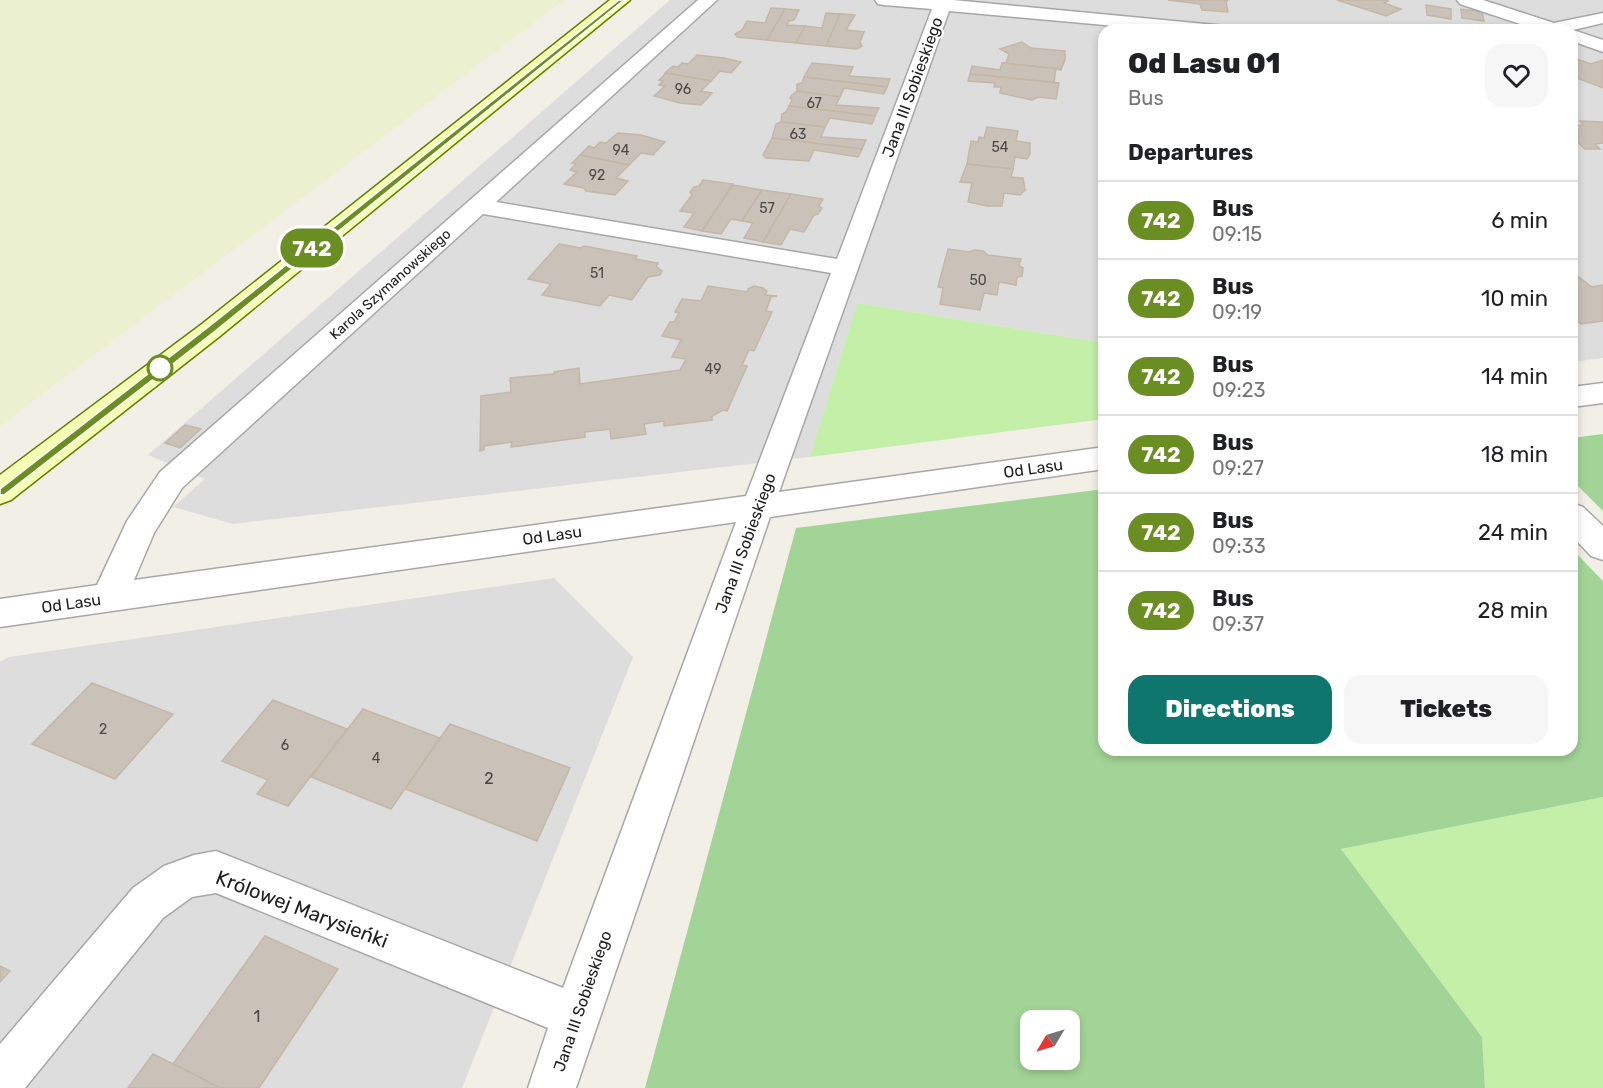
<!DOCTYPE html>
<html lang="en">
<head>
<meta charset="utf-8">
<style>
  :root { --surface:#fff; --page:#f6f6f6; --text:#202124; --muted:#757577; --line:#e0e0e0; --accent:#0f766e }
  body { margin:0; font-family:Rubik,sans-serif; background:var(--page); color:var(--text); height:100vh; display:flex; flex-direction:column; font-size:22px; white-space:nowrap }
  * { box-sizing:border-box; margin:0 }
  p { font-size:20px; color:var(--muted) }
  .icon { flex:none; width:33px; height:33px; fill:none; stroke:currentColor; stroke-width:2; stroke-linecap:round; stroke-linejoin:round }
  .map { position:relative; flex:1; overflow:hidden }
  .details { position:absolute; left:1098px; top:24px; width:480px; height:732px; display:flex; flex-direction:column; background:var(--surface); border-radius:18px; box-shadow:0 3px 9px #0003 }
  .details>* { flex:none }
  .badge { padding:0 12px; border-radius:20px; font-size:21px; line-height:39px }
  .needle { width:39px; rotate:232deg }
  .fabs { position:absolute; left:1020px; top:1010px; display:grid; gap:12px }
  .fabs a { display:grid; place-items:center; width:60px; height:60px; border-radius:12px; background:var(--surface); box-shadow:0 3px 9px #0003; font-size:30px }
  .map>.badge { position:absolute; translate:-50% -50%; box-shadow:0 0 0 3px #fff }
  h2 { padding:0 30px; font-size:22px; line-height:54px }
  .round { display:grid; place-items:center; flex:none; width:63px; height:63px; border-radius:18px; background:var(--page) }
  .headline { display:flex; align-items:center; justify-content:space-between; height:102px; padding:0 30px }
  h1 { font-size:28px; font-weight:800; line-height:45px }
  .primary-button { display:flex; gap:12px; margin-top:auto; padding:12px 30px }
  .primary-button a { flex:1; height:69px; border-radius:18px; background:var(--accent); color:#fff; font-size:24px; font-weight:800; line-height:69px; text-align:center }
  .primary-button a+a { background:var(--page); color:var(--text) }
  ul { padding:0; list-style:none }
  li { display:flex; align-items:center; gap:18px; height:78px; padding:0 30px; border-top:2px solid var(--line) }
  li div { flex:1 }
  li b { display:block; font-size:22px }
  li em { font-style:normal }
  li .badge { min-width:66px; font-weight:700; text-align:center }
  .map>svg:first-child { display:block }
  .residential { fill:#dedddd }
  .farmland { fill:#ebf1d0 }
  .grass { fill:#c3efa8 }
  .forest { fill:#a3d497; fill-rule:evenodd }
  .building { fill:#cac2b8; stroke:#c5b7a7; stroke-width:1.5 }
  .lines { fill:none; stroke-linecap:round; stroke-linejoin:round }
  .minor-casing { stroke:#a7a7a7; stroke-width:3 }
  .secondary-casing { stroke:#637e00; stroke-width:3 }
  .minor { fill:#fff; fill-rule:evenodd }
  .secondary { fill:#f4ffb6; fill-rule:evenodd }
  .line { fill:#6b8e23; stroke:#fff; stroke-width:1.5 }
  .stop-dot { fill:#fff; stroke:#6b8e23; stroke-width:3 }
  .labels { text-anchor:middle; stroke-width:4.5; stroke-linejoin:round; paint-order:stroke }
  .number-label { font-size:14px; fill:#4a4846 }
  .far-street-label { font-size:14px; fill:#202020; stroke:#fff }
  .street-label { font-size:16px; fill:#202020; stroke:#fff }
  .near-number-label { font-size:16px; fill:#4a4846 }
  .near-street-label { font-size:20px; fill:#202020; stroke:#fff }
</style>
</head>
<body>
<div class="map">
<svg width="1603" height="1088" viewBox="0 0 1603 1088">
  <rect width="100%" height="100%" fill="#f1efe6"/>
  <g class="residential">
    <polygon points="670,0 1603,0 1603,358 1572,362 1572,30 1104,30 1104,343 857,303 810,457 233,524 173,507 205,479 148,455"/>
    <polygon points="554,578 633,657 462,1088 0,1088 0,662 9,657"/>
  </g>
  <polygon class="farmland" points="0,0 564,0 0,426"/>
  <g class="grass">
    <polygon points="857,303 1104,343 1104,419 810,457"/>
    <polygon points="1603,797 1603,1088 1485,1088 1482,1037 1341,849"/>
  </g>
  <g class="forest">
    <polygon points="1603,434 1603,511 1572,480 1572,438"/>
    <path d="M1104,489v261h468v-201l31,32v216l-262,52 141,188 3,51h-840l151,-560zM1030,1020h40v39h-40z"/>
  </g>
  <g class="building">
    <polygon points="1168,0 1228,0 1226,2 1228,12 1202,10 1200,4"/>
    <polygon points="1337,0 1386,0 1388,1 1384,3 1401,9 1386,16"/>
    <polygon points="1426,5 1451,9 1451,19 1427,15"/>
    <polygon points="771,8 785,9 767,40 737,37 735,34 742,30 747,21 765,23"/>
    <polygon points="785,9 799,10 794,20 789,21 787,25 805,26 796,43 767,40"/>
    <polygon points="1461,9 1482,12 1484,21 1462,18"/>
    <polygon points="826,13 840,14 826,46 796,43 805,26 822,28"/>
    <polygon points="840,14 855,15 846,30 864,32 860,42 862,46 857,49 826,46"/>
    <polygon points="1022,42 1031,48 1065,51 1065,60 1061,69 1002,63 1006,63 1009,54 1000,49"/>
    <polygon points="697,55 724,58 741,62 731,73 720,71 711,81 665,73 673,66 678,67 682,63 688,64"/>
    <polygon points="1574,58 1591,64 1603,60 1603,88 1572,76 1572,64 1574,63 1572,59"/>
    <polygon points="812,63 853,67 849,76 890,79 887,87 804,77"/>
    <polygon points="1002,63 1061,69 1061,70 1056,69 1054,82 970,74 972,66 1000,70"/>
    <polygon points="666,73 711,81 701,91 712,93 701,105 680,103 654,96 665,86 659,85 663,81 659,80"/>
    <polygon points="970,74 1059,83 1056,99 1038,97 1032,100 1000,93 1001,87 994,87 995,83 968,81"/>
    <polygon points="804,77 887,87 884,94 844,88 840,97 797,91 797,84 802,83"/>
    <polygon points="797,91 840,97 836,105 879,108 875,116 789,106 792,100 790,98 792,95"/>
    <polygon points="789,106 875,116 872,124 830,118 825,127 781,122 782,114 786,112"/>
    <polygon points="1580,121 1603,122 1603,143 1595,144 1600,149 1585,149 1572,137 1572,126 1584,125"/>
    <polygon points="781,122 825,127 821,137 866,140 862,149 772,138 776,124"/>
    <polygon points="987,127 1018,131 1016,141 1030,143 1030,154 1027,159 1015,157 1013,169 967,164 971,141 978,142 979,137 984,138"/>
    <polygon points="618,133 641,135 665,142 653,155 641,153 629,165 580,155 589,146 594,148 600,142 606,143"/>
    <polygon points="772,138 862,149 858,157 814,150 809,161 766,158 763,155"/>
    <polygon points="580,155 629,165 616,178 628,181 615,195 586,191 584,188 564,184 577,172 570,170 576,164 572,163"/>
    <polygon points="967,164 1013,169 1011,177 1023,178 1025,190 1020,195 1004,193 1002,206 987,206 968,202 972,183 960,182"/>
    <polygon points="703,180 733,184 702,231 684,227 694,213 680,211 692,195 690,192 694,187 699,186"/>
    <polygon points="733,185 762,190 742,221 731,219 721,234 702,231"/>
    <polygon points="762,190 791,194 763,242 744,238 753,223 742,221"/>
    <polygon points="791,194 823,199 819,206 822,208 818,214 814,215 804,232 790,229 781,245 763,242"/>
    <polygon points="559,244 581,248 584,246 637,256 635,259 658,263 656,266 662,271 660,275 648,277 632,300 609,295 600,306 542,295 551,284 528,279"/>
    <polygon points="948,249 969,252 974,250 983,251 988,255 1021,259 1019,266 1023,268 1022,276 1017,277 1016,285 999,282 997,295 984,293 980,310 940,304 943,288 938,287"/>
    <polygon points="1572,275 1576,275 1592,287 1603,285 1603,321 1581,324 1572,317"/>
    <polygon points="708,286 747,292 748,289 754,286 763,288 767,291 765,295 777,296 771,297 766,311 772,312 754,351 749,350 742,365 747,366 727,411 723,410 712,416 712,420 664,426 664,421 644,424 646,434 611,439 610,429 585,432 585,437 511,447 512,442 484,446 484,450 480,451 481,396 511,392 510,378 554,374 554,372 579,368 580,384 680,370 686,359 672,357 681,340 662,336 670,322 674,322 679,313 675,312 682,299 701,301"/>
    <polygon points="185,425 201,429 180,448 165,443"/>
    <polygon points="92,683 173,714 115,779 32,744"/>
    <polygon points="273,700 347,729 288,806 257,794 268,780 222,761"/>
    <polygon points="363,709 440,738 391,809 311,777"/>
    <polygon points="450,724 570,768 537,841 405,789"/>
    <polygon points="265,936 338,969 259,1088 220,1088 173,1064"/>
    <polygon points="0,966 10,971 0,982"/>
    <polygon points="153,1054 173,1064 220,1088 128,1088"/>
  </g>
  <g class="lines">
    <defs>
      <g id="minor">
        <path d="M698,0h19l-221,202 341,57 95,-250 -48,-4 -6,-1 -3,-4h78l273,26 3,4h-69l-211,-19 -170,481 325,-45v22l-334,48 -194,571h-48l20,-60 -332,-135 -24,4 -29,21 -138,170h-25v-44l133,-156 31,-22 30,-11 22,-4 347,137 173,-466 -736,105v-28l97,-14 30,-64 33,-49zM483,214l348,59 -85,223 -612,84 20,-47 28,-45z"/>
        <polygon points="1457,0 1483,0 1554,23 1603,13 1603,23 1573,30 1603,40 1603,52 1572,41 1572,30 1538,30 1460,4"/>
        <polygon points="1603,383 1603,403 1572,407 1572,387"/>
        <polygon points="1572,503 1583,507 1603,526 1603,560 1591,556 1572,536"/>
      </g>
      <polygon id="secondary" points="610,0 630,0 220,336 11,500 0,504 0,475 202,324"/>
    </defs>
    <use href="#minor" class="minor-casing"/>
    <use href="#secondary" class="secondary-casing"/>
    <use href="#minor" class="minor"/>
    <use href="#secondary" class="secondary"/>
  </g>
  <polygon class="line" points="619,0 624,0 214,332 4,495 0,495 0,489 207,328"/>
  <circle class="stop-dot" cx="160" cy="368" r="12"/>
  <g class="labels">
    <g class="number-label">
      <text x="683" y="94">96</text>
      <text x="814" y="108">67</text>
      <text x="798" y="139">63</text>
      <text x="1000" y="152">54</text>
      <text x="621" y="155">94</text>
      <text x="597" y="180">92</text>
      <text x="767" y="213">57</text>
      <text x="597" y="278">51</text>
      <text x="978" y="285">50</text>
      <text x="713" y="374">49</text>
      <text x="103" y="734">2</text>
      <text x="285" y="750">6</text>
      <text x="376" y="763">4</text>
    </g>
    <g class="far-street-label">
      <text transform="translate(390 284) rotate(-42)" y="5">Karola Szymanowskiego</text>
    </g>
    <g class="street-label">
      <text transform="translate(912 87) rotate(-70)" y="6">Jana III Sobieskiego</text>
      <text transform="translate(1033 468) rotate(-8)" y="6">Od Lasu</text>
      <text transform="translate(552 535) rotate(-8)" y="6">Od Lasu</text>
      <text transform="translate(745 543) rotate(-70)" y="6">Jana III Sobieskiego</text>
      <text transform="translate(71 603) rotate(-8)" y="6">Od Lasu</text>
      <text transform="translate(582 1001) rotate(-71)" y="6">Jana III Sobieskiego</text>
    </g>
    <g class="near-number-label">
      <text x="489" y="784">2</text>
      <text x="257" y="1022">1</text>
    </g>
    <g class="near-street-label">
      <text transform="translate(302 909) rotate(21)" y="7">Królowej Marysieńki</text>
    </g>
  </g>
</svg>
<div class="fabs">
<a><svg class="needle" viewBox="-14 -14 28 28"><path d="M0-13l5 13h-10z" fill="#e53935"/><path d="M0 13l5-13h-10z" fill="#757577"/></svg></a>
</div>
<b class="badge" style="left:312px;top:248px;background:#6b8e23;color:#fff">742</b>
<section class="details">
<div class="headline"><div><h1>Od Lasu 01</h1><p>Bus</p></div><a class="round"><svg class="icon" aria-label="heart" viewBox="0 0 24 24"><path d="M12 20l-8-8c-3-5 5-10 8-4 3-6 11-1 8 4z"/></svg></a></div>
<h2>Departures</h2>
<ul>
<li><span class="badge" style="background:#6b8e23;color:#fff">742</span><div><b>Bus</b><p>09:15</p></div><em>6 min</em></li>
<li><span class="badge" style="background:#6b8e23;color:#fff">742</span><div><b>Bus</b><p>09:19</p></div><em>10 min</em></li>
<li><span class="badge" style="background:#6b8e23;color:#fff">742</span><div><b>Bus</b><p>09:23</p></div><em>14 min</em></li>
<li><span class="badge" style="background:#6b8e23;color:#fff">742</span><div><b>Bus</b><p>09:27</p></div><em>18 min</em></li>
<li><span class="badge" style="background:#6b8e23;color:#fff">742</span><div><b>Bus</b><p>09:33</p></div><em>24 min</em></li>
<li><span class="badge" style="background:#6b8e23;color:#fff">742</span><div><b>Bus</b><p>09:37</p></div><em>28 min</em></li>
</ul>
<div class="primary-button"><a>Directions</a><a>Tickets</a></div>
</section>
</div>
</body>
</html>
